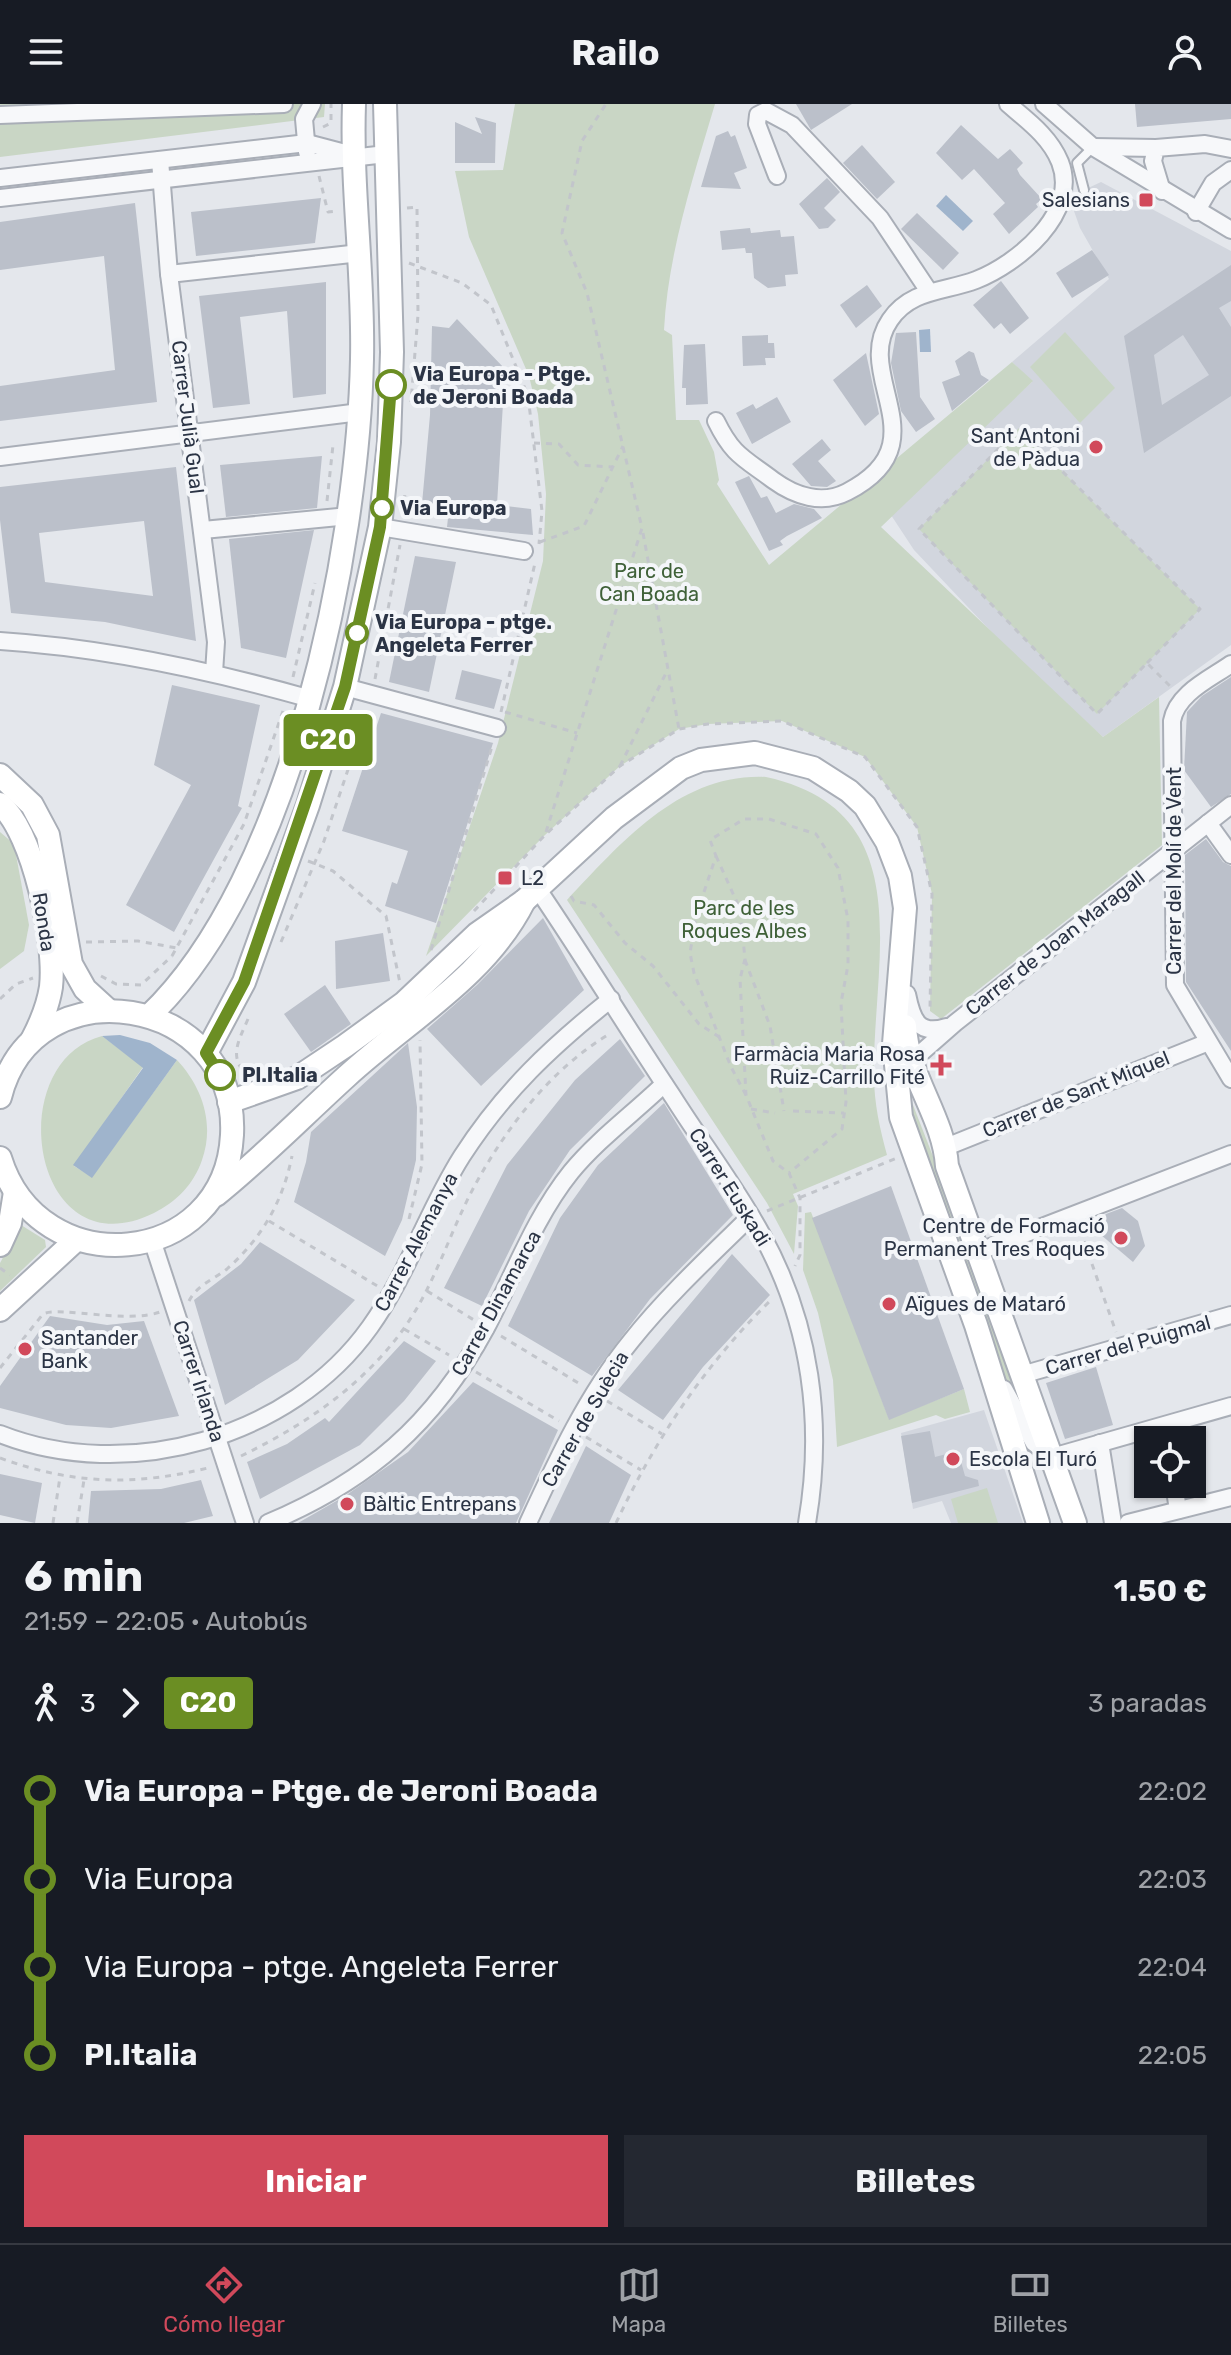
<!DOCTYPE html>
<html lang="es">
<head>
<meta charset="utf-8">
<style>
  :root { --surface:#171b24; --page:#242831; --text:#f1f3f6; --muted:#9ea1a6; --line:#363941; --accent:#d1495b }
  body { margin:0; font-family:Rubik,sans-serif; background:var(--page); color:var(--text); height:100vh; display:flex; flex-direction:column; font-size:30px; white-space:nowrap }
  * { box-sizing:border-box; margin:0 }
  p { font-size:26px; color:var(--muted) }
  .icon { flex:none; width:44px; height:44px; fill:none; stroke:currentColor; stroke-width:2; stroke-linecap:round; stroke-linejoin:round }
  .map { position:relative; height:1419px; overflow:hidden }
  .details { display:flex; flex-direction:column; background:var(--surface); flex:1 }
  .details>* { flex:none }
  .badge { padding:0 16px; border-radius:6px; font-size:28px; line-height:52px }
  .fabs { position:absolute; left:1134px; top:1322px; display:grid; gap:16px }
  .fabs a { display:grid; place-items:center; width:72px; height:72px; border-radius:0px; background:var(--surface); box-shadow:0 2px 6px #0004; font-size:40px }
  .map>.badge { position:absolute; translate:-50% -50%; box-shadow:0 0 0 4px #fff }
  .legs { display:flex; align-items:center; gap:12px; height:88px; padding:0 24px; font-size:26px }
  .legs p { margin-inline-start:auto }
  .headline { display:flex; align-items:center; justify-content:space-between; height:136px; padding:0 24px }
  h1 { font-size:44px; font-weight:700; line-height:60px }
  .primary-button { display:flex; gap:16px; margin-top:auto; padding:16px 24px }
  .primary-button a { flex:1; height:92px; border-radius:0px; background:var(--accent); color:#fff; font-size:32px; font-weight:700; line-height:92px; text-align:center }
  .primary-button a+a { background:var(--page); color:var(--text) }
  ul { padding:0 24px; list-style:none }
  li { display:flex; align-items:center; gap:28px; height:88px; font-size:30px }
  li i { display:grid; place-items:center; width:12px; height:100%; margin:0 10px; background:currentColor }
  li i::after { content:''; width:20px; height:20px; margin:-10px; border:6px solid; border-radius:50%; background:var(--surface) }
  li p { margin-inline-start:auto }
  li:first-child i { background:linear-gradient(#0000 50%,currentColor 0) }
  li:last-child i { background:linear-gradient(currentColor 50%,#0000 0) }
  header { display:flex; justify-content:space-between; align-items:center; height:104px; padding:0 24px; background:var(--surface); font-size:36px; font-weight:700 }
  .menu { display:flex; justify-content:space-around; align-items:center; height:112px; border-top:2px solid var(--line); background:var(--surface); font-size:22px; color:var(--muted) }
  .menu a { display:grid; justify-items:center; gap:4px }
  .menu .active { color:var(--accent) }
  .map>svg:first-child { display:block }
  .built { fill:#d2d6de }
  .green { fill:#c9d6c5 }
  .water { fill:#9fb4cc }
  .building { fill:#bbc0ca; fill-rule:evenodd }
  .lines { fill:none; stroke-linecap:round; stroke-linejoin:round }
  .lane-casing { stroke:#a9aeb7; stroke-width:12 }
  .street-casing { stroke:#a9aeb7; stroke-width:20 }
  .secondary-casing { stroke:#a9aeb7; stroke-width:26 }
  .path { stroke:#c2c5cb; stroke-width:3; stroke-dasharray:6 6; stroke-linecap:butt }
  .lane { stroke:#f7f8fa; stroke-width:8 }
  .street { stroke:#f7f8fa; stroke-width:16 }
  .secondary { stroke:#fff; stroke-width:22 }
  .line-1-casing { stroke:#fff; stroke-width:18 }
  .line-1 { stroke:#6b8e23; stroke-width:12 }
  .poi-dot { fill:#d1495b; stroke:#f4f6f9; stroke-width:3 }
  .stop-1-dot { fill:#fff; stroke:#6b8e23; stroke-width:4 }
  .labels { text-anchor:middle; stroke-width:8; stroke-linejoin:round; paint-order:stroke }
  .poi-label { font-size:20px; fill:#2b3445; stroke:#f4f6f9; text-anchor:start }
  .stop-label { font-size:20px; font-weight:bold; fill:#2b3445; stroke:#f4f6f9; text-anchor:start }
  .street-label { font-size:20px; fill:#2b3445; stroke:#f4f6f9 }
  .park-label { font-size:20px; fill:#3f6138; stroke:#f4f6f9 }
</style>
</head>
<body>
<header><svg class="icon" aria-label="menu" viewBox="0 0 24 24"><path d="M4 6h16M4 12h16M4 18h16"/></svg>Railo<svg class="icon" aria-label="person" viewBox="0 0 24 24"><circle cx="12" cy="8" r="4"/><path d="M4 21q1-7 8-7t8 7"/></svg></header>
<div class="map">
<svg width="1231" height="1419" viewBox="0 0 1231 1419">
  <rect width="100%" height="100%" fill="#e4e7ec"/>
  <g class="built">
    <polygon points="1101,78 1231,147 1231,541 1103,633 1019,557 914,446 889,408 1032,278 1012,258 1109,175 1080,124 1069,93"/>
    <polygon points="984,1306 1023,1419 951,1419 942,1397 913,1405 901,1329"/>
  </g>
  <g class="green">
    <polygon points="0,0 325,0 324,13 0,53"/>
    <path d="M515,0h200c-22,74 -47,149 -51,226l8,5 4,85h23l15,32 5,28 -2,4 52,81 243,-203 21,19 -152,146 222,210 56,-40 3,148 -221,174 -11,-8 2,-117 -15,-67 -52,-70 -83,-36 -74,3 -29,5 -59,37 -75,69 -119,121 72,-213 45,-182 3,-67 -8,-80 -9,-38 -60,-139 -14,-66 48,-1z"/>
    <polygon points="1065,228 1115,284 1080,319 1030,263"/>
    <polygon points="1019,324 1200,505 1097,610 919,425"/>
    <path d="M766,673c156,34 106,185 108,299 0,27 6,53 13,79l-94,39 5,12 -4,48 -27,-51 -200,-303c55,-58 113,-127 199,-123z"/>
    <polygon points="0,728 14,740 29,821 24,847 0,865"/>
    <path d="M102,932l41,31 -69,99 18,11 85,-117c25,27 38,63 25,100 -8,24 -26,42 -48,53 -122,60 -154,-150 -52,-177z"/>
    <polygon points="906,983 994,1209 1031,1323 996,1265 910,1031"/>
    <polygon points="811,1108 889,1315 964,1285 970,1308 945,1315 936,1311 837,1343 833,1276 818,1209 803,1166 805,1109"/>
    <polygon points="21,1121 45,1136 46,1143 0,1187 0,1159"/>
    <polygon points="987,1384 998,1419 958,1419 951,1395"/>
  </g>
  <g class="water">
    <polygon points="946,91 973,117 963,127 936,102"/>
    <polygon points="930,225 931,248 920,248 919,226"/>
    <polygon points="120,931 150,939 177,956 92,1074 73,1061 143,964 102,932"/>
  </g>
  <g class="building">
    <polygon points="796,0 852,0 811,26"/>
    <polygon points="1135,0 1231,0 1231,15 1137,23"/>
    <polygon points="475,13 496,19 495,59 455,59 455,18 482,30"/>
    <polygon points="961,21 998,55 1010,45 1023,59 1017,65 1020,71 1042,95 1036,100 1038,103 1009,130 993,110 1005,99 974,65 962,76 936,49"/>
    <polygon points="728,27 731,33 735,31 747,64 734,69 741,85 701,83 716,32"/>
    <polygon points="862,41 895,78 877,95 843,59"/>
    <polygon points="827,74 840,88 824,104 836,116 828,124 819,125 799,100"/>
    <polygon points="321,94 315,139 196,152 191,108"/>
    <polygon points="135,99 157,298 0,317 0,282 115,266 104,152 0,166 0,118"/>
    <polygon points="917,109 959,149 943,166 901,125"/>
    <polygon points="750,124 751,129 780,126 781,133 794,132 798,170 785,171 786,182 768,184 754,174 752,149 746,149 745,144 722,146 720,127"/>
    <polygon points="1092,146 1109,171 1072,194 1056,169"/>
    <path d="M1231,161v36l-12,7 12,19v69l-87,57 -20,-117zM1183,231l26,40 -47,30 -8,-50z"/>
    <polygon points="1001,177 1029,214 1010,230 1001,219 994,225 973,201"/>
    <polygon points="326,178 326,290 293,294 287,207 240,213 250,300 213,304 199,192"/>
    <polygon points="867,181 882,202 856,224 840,201"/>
    <polygon points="457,215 505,265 497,401 531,405 533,431 447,423 448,414 421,411 430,311 432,222 449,224"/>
    <polygon points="916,228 920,293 935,315 916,328 901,307 891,259 896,229"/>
    <polygon points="768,231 768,239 774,239 775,254 765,254 766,261 743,262 742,232"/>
    <polygon points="705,240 708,300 686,301 686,284 682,284 684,241"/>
    <polygon points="969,247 974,249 981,271 989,276 952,307 942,278 960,271 955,257"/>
    <polygon points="866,249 879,310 865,322 833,276"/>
    <polygon points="777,293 791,318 752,340 736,309 753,300 756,305"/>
    <polygon points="822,335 831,346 818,357 836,377 827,383 811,382 792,360"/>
    <polygon points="322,352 317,404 226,413 220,361"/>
    <path d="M176,363l20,174 -91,-19 -94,-9 -11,-93v-33zM144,417l9,75 -108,-14 -6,-49z"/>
    <polygon points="749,372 761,394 767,392 776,409 794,400 814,405 822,414 787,432 780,437 783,441 769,447 735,378"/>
    <polygon points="314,426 286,554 241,544 229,435"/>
    <polygon points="415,452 456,458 429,588 389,578"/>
    <polygon points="462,566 502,576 494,605 455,595"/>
    <polygon points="1231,573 1231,690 1211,703 1184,666 1187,608 1202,592"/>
    <polygon points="172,581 260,601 238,702 242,704 174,828 126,801 191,681 154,661"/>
    <polygon points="381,609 493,639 436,819 385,802 392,778 397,780 408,747 342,727"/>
    <polygon points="1206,735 1223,758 1231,762 1231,947 1186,878 1185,751"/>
    <polygon points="543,814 584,886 481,982 427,925 477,881"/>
    <polygon points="383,829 390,877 336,885 335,837"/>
    <polygon points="325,881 351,920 311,948 284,910"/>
    <polygon points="620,935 645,972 570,1046 529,1107 482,1202 444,1184 507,1061 575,976"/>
    <polygon points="408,939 417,1003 416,1056 402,1116 385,1152 294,1098 306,1058 311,1028"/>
    <polygon points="664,999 733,1111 650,1195 592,1272 508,1222 560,1114 598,1061"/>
    <polygon points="891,1082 964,1285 889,1316 812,1114"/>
    <polygon points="1122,1104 1138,1117 1145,1142 1133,1158 1094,1125 1106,1110"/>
    <polygon points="260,1138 355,1196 298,1256 225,1301 194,1196 241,1160"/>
    <polygon points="732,1150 770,1191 703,1263 663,1316 618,1286"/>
    <polygon points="50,1212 107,1221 144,1217 179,1312 111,1324 66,1321 0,1304 0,1282"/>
    <polygon points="404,1237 436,1257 404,1297 360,1341 260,1395 247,1358 287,1340 325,1314 329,1318"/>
    <polygon points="1096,1263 1113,1321 1065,1335 1046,1279"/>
    <polygon points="473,1278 558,1326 516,1419 298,1419 345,1392 408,1348"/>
    <polygon points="930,1327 935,1353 958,1347 965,1372 978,1376 979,1382 912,1399 901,1332"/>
    <polygon points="586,1342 631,1371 609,1419 549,1419"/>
    <polygon points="0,1370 42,1379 35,1419 0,1411"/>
    <polygon points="201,1376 213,1412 184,1419 88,1419 91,1387 161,1385"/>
  </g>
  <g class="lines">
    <defs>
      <polyline id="lane" points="1084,86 1077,59 1093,43"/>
      <g id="street">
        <polyline points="1044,0 1093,43 1231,126"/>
        <polyline points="0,11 284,0"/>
        <polyline points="1094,43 1156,44"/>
        <polyline points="307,48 304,15 312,0"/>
        <polyline points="160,56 169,170 216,538 214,569"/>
        <polyline points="777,72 757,20 758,11 766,7 792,21 880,114 928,186"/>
        <polyline points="0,74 307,39 345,49"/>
        <polyline points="1162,87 1153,57 1156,44 1205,40 1231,45"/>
        <polyline points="0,94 386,50"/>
        <polyline points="1196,108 1213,79 1231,66"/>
        <polyline points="169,170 360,149"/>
        <path d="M716,317c17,35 28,37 57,59 22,16 49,25 74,12 96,-49 4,-116 43,-172 21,-31 55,-28 86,-40 41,-16 104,-67 84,-118 -10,-25 -32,-41 -52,-58"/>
        <polyline points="0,353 360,308"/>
        <polyline points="380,423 524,447"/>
        <polyline points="203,426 349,412"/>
        <path d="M0,537c107,7 209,29 311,58"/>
        <path d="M1231,560c-21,15 -54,29 -59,57l3,264 56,94"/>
        <polyline points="345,583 497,624"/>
        <polyline points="1208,719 1231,751"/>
        <path d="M537,784c47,69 90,140 136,209 29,46 63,90 89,138 49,89 62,189 45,288"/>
        <path d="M907,890c5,25 11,42 39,33"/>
        <polyline points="906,962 955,919 1231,701"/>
        <polyline points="946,1043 1206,939"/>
        <polyline points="152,1136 245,1419"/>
        <polyline points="980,1147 1231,1050"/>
        <polyline points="1025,1270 1231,1211"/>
        <polyline points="1004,1285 1034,1339 1052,1353 1231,1302"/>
        <path d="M0,1330c127,50 291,4 370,-107 38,-53 57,-116 92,-171 42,-65 89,-109 149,-157"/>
        <polyline points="1100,1339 1113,1419"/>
        <polyline points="1174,1380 1178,1406"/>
        <path d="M268,1419c100,-42 166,-99 218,-195 27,-51 48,-110 85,-156 26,-32 63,-59 93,-88"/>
        <path d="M528,1419c29,-63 59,-128 103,-182 36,-45 79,-85 120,-125"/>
        <polyline points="1128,1419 1231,1393"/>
      </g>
      <g id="secondary">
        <polyline points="0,671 32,701 48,731 71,860 85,885 108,906"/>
        <path d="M0,700c34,29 56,139 51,183 -3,19 -10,36 -19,53"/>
        <path d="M149,912c143,-136 209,-466 213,-657 2,-85 -11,-170 -8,-255"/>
        <path d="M905,922c2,50 39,91 42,140l128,357"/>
        <polyline points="206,949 244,878 308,701 345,583 380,423 389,338 392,248 385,0"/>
        <path d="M0,993c34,-135 239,-102 232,38 -7,134 -193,150 -232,23"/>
        <polyline points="229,998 297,974 345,942 404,899 477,830 524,797 614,714 681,664 701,656 755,649 813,664 849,687 865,702 887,738 900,772 905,804 894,940 901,1013 976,1221 1038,1419"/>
        <path d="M216,1091c46,-37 87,-79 131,-119 61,-56 139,-99 177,-175"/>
        <polyline points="0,1141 10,1119 15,1088"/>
        <polyline points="0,1206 76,1136"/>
      </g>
    </defs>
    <use href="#lane" class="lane-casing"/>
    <use href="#street" class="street-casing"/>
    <use href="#secondary" class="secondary-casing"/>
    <g class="path">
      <polyline points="323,23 331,19 331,0"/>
      <polyline points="319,72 328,108 336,107"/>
      <polyline points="407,104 417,103 418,211 411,298"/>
      <polyline points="409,159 462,179 491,201 528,292 542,407 539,440"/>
      <polyline points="534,339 559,340 578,361 613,363"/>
      <polyline points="327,397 333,341"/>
      <polyline points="403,409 405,389"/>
      <polyline points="643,429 679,625"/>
      <polyline points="540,438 584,422 623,342"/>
      <polyline points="1147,559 1200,505 1019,324 919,425 1097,610 1147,559 1171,583"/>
      <polyline points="293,573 315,479"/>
      <polyline points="375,575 400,441"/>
      <polyline points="501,608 535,459"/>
      <polyline points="505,608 577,629"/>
      <polyline points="620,662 668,565"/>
      <polyline points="546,728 642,424 587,189 562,129 582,37 606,0"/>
      <polyline points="716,752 740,805 745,855 740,875 746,991 773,1057 789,1069 800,1094 800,1151 795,1162"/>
      <polyline points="308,757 333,767 386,812 400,879"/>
      <polyline points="571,792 574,797 594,801 625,839 653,862 699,920 721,934"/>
      <polyline points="474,807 545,731 620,662 679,625 708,620 782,617 865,653 917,723 932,790 930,905"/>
      <polyline points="86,838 138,837 177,844"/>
      <polyline points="281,838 324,737 368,606"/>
      <polyline points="431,846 493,639"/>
      <polyline points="172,852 244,720 284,604"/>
      <polyline points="745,856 770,922 784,1007"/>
      <polyline points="101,872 116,880 141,881 172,852"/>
      <polyline points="0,895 16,880 33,874"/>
      <path d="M248,915c-9,21 -21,40 1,57"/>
      <polyline points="746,991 731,963 694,869 690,849 696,812 716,752 710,736 744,715 769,715 816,730 838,764 848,816 848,861 841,899 846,998 842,1025 789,1069"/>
      <polyline points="751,1005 775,1009"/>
      <polyline points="793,1007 844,1009"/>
      <polyline points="767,1107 897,1054"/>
      <polyline points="409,1115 422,1060 420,936"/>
      <polyline points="269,1117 379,1183"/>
      <polyline points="1080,1126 1116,1228"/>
      <polyline points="0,1164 10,1171"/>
      <polyline points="427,1187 474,1216"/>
      <path d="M189,1197c8,-16 24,-21 38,-32 35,-31 56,-68 65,-113"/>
      <polyline points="404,1225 449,1251"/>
      <polyline points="501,1232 580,1280"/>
      <path d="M0,1264l43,-54c16,-8 84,10 117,-2"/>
      <polyline points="476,1268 559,1317"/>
      <polyline points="607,1297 662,1330"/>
      <polyline points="586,1333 641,1366"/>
      <path d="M241,1352c62,-30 120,-69 161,-125 33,-45 47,-98 73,-146 33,-60 77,-117 136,-152"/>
      <path d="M0,1354c74,27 136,28 212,9"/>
      <polyline points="53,1419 60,1373"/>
      <polyline points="77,1419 84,1376"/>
      <path d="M616,1419c40,-85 90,-160 157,-225"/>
    </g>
    <use href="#lane" class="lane"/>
    <use href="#street" class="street"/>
    <use href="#secondary" class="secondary"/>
  </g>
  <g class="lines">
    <defs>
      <polyline id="line-1" points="220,971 206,949 244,878 345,583 380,423 391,281"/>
    </defs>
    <use href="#line-1" class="line-1-casing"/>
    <use href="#line-1" class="line-1"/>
  </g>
  <g class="poi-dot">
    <rect x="1138" y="88" width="16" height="16" rx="4"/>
    <circle cx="1096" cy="343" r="8"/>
    <rect x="497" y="766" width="16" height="16" rx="4"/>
    <path d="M937 949h8v8h8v8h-8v8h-8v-8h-8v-8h8z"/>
    <circle cx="1121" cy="1134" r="8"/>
    <circle cx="889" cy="1200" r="8"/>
    <circle cx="25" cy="1245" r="8"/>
    <circle cx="953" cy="1355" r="8"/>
    <circle cx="347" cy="1400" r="8"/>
  </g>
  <g class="stop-1-dot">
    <circle cx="391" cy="281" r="14"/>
    <circle cx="382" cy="404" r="10"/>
    <circle cx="357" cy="529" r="10"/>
    <circle cx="220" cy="971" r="14"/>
  </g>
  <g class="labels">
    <g class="poi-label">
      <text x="1130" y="103" text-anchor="end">Salesians</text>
      <text x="1080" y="339" text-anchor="end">Sant Antoni<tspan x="1080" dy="23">de Pàdua</tspan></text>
      <text x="521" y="781">L2</text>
      <text x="925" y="957" text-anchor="end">Farmàcia Maria Rosa<tspan x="925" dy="23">Ruiz-Carrillo Fité</tspan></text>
      <text x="1105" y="1129" text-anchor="end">Centre de Formació<tspan x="1105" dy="23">Permanent Tres Roques</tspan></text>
      <text x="905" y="1207">Aïgues de Mataró</text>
      <text x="41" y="1241">Santander<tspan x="41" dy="23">Bank</tspan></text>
      <text x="969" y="1362">Escola El Turó</text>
      <text x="363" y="1407">Bàltic Entrepans</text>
    </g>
    <g class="stop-label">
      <text x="413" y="277">Via Europa - Ptge.<tspan x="413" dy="23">de Jeroni Boada</tspan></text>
      <text x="400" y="411">Via Europa</text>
      <text x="375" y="525">Via Europa - ptge.<tspan x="375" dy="23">Angeleta Ferrer</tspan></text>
      <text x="242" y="978">Pl.Italia</text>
    </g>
    <g class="street-label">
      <text transform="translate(188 313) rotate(83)" y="7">Carrer Julià Gual</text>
      <text transform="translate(1174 767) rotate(-90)" y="7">Carrer del Molí de Vent</text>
      <text transform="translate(44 818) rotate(81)" y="7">Ronda</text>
      <text transform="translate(1055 839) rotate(-38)" y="7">Carrer de Joan Maragall</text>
      <text transform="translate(1076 990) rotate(-22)" y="7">Carrer de Sant Miquel</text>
      <text transform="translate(730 1083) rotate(58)" y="7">Carrer Euskadi</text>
      <text transform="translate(416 1138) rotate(-62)" y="7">Carrer Alemanya</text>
      <text transform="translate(496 1199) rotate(-61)" y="7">Carrer Dinamarca</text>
      <text transform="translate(1128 1241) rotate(-16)" y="7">Carrer del Puigmal</text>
      <text transform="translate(199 1277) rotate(72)" y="7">Carrer Irlanda</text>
      <text transform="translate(585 1315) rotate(-60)" y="7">Carrer de Suècia</text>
    </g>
    <g class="park-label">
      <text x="649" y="474">Parc de<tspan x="649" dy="23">Can Boada</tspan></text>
      <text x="744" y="811">Parc de les<tspan x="744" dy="23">Roques Albes</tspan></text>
    </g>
  </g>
</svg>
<div class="fabs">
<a><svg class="icon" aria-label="locate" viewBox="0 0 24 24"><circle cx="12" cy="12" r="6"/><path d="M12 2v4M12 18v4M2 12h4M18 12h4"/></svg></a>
</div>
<b class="badge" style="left:328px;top:636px;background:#6b8e23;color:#fff">C20</b>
</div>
<section class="details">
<div class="headline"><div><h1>6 min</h1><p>21:59 – 22:05 · Autobús</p></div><b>1.50 €</b></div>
<div class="legs"><svg class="icon" aria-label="walk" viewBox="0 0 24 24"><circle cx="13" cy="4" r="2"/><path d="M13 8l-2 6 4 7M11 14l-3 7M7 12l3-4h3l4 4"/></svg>3<svg class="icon" aria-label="forward" viewBox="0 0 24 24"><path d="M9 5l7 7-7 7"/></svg><b class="badge" style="background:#6b8e23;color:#fff">C20</b><p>3 paradas</p></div>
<ul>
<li><i style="color:#6b8e23"></i><b>Via Europa - Ptge. de Jeroni Boada</b><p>22:02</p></li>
<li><i style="color:#6b8e23"></i><span>Via Europa</span><p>22:03</p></li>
<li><i style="color:#6b8e23"></i><span>Via Europa - ptge. Angeleta Ferrer</span><p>22:04</p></li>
<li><i style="color:#6b8e23"></i><b>Pl.Italia</b><p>22:05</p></li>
</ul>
<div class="primary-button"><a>Iniciar</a><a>Billetes</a></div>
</section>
<nav class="menu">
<a class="active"><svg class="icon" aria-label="directions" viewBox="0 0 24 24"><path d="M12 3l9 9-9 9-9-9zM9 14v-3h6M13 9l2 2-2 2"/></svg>Cómo llegar</a>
<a><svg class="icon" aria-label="map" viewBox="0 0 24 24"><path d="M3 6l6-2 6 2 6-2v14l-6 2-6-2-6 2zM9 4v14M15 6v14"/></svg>Mapa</a>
<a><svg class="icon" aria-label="tickets" viewBox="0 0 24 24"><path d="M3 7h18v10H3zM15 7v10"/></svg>Billetes</a>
</nav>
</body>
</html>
